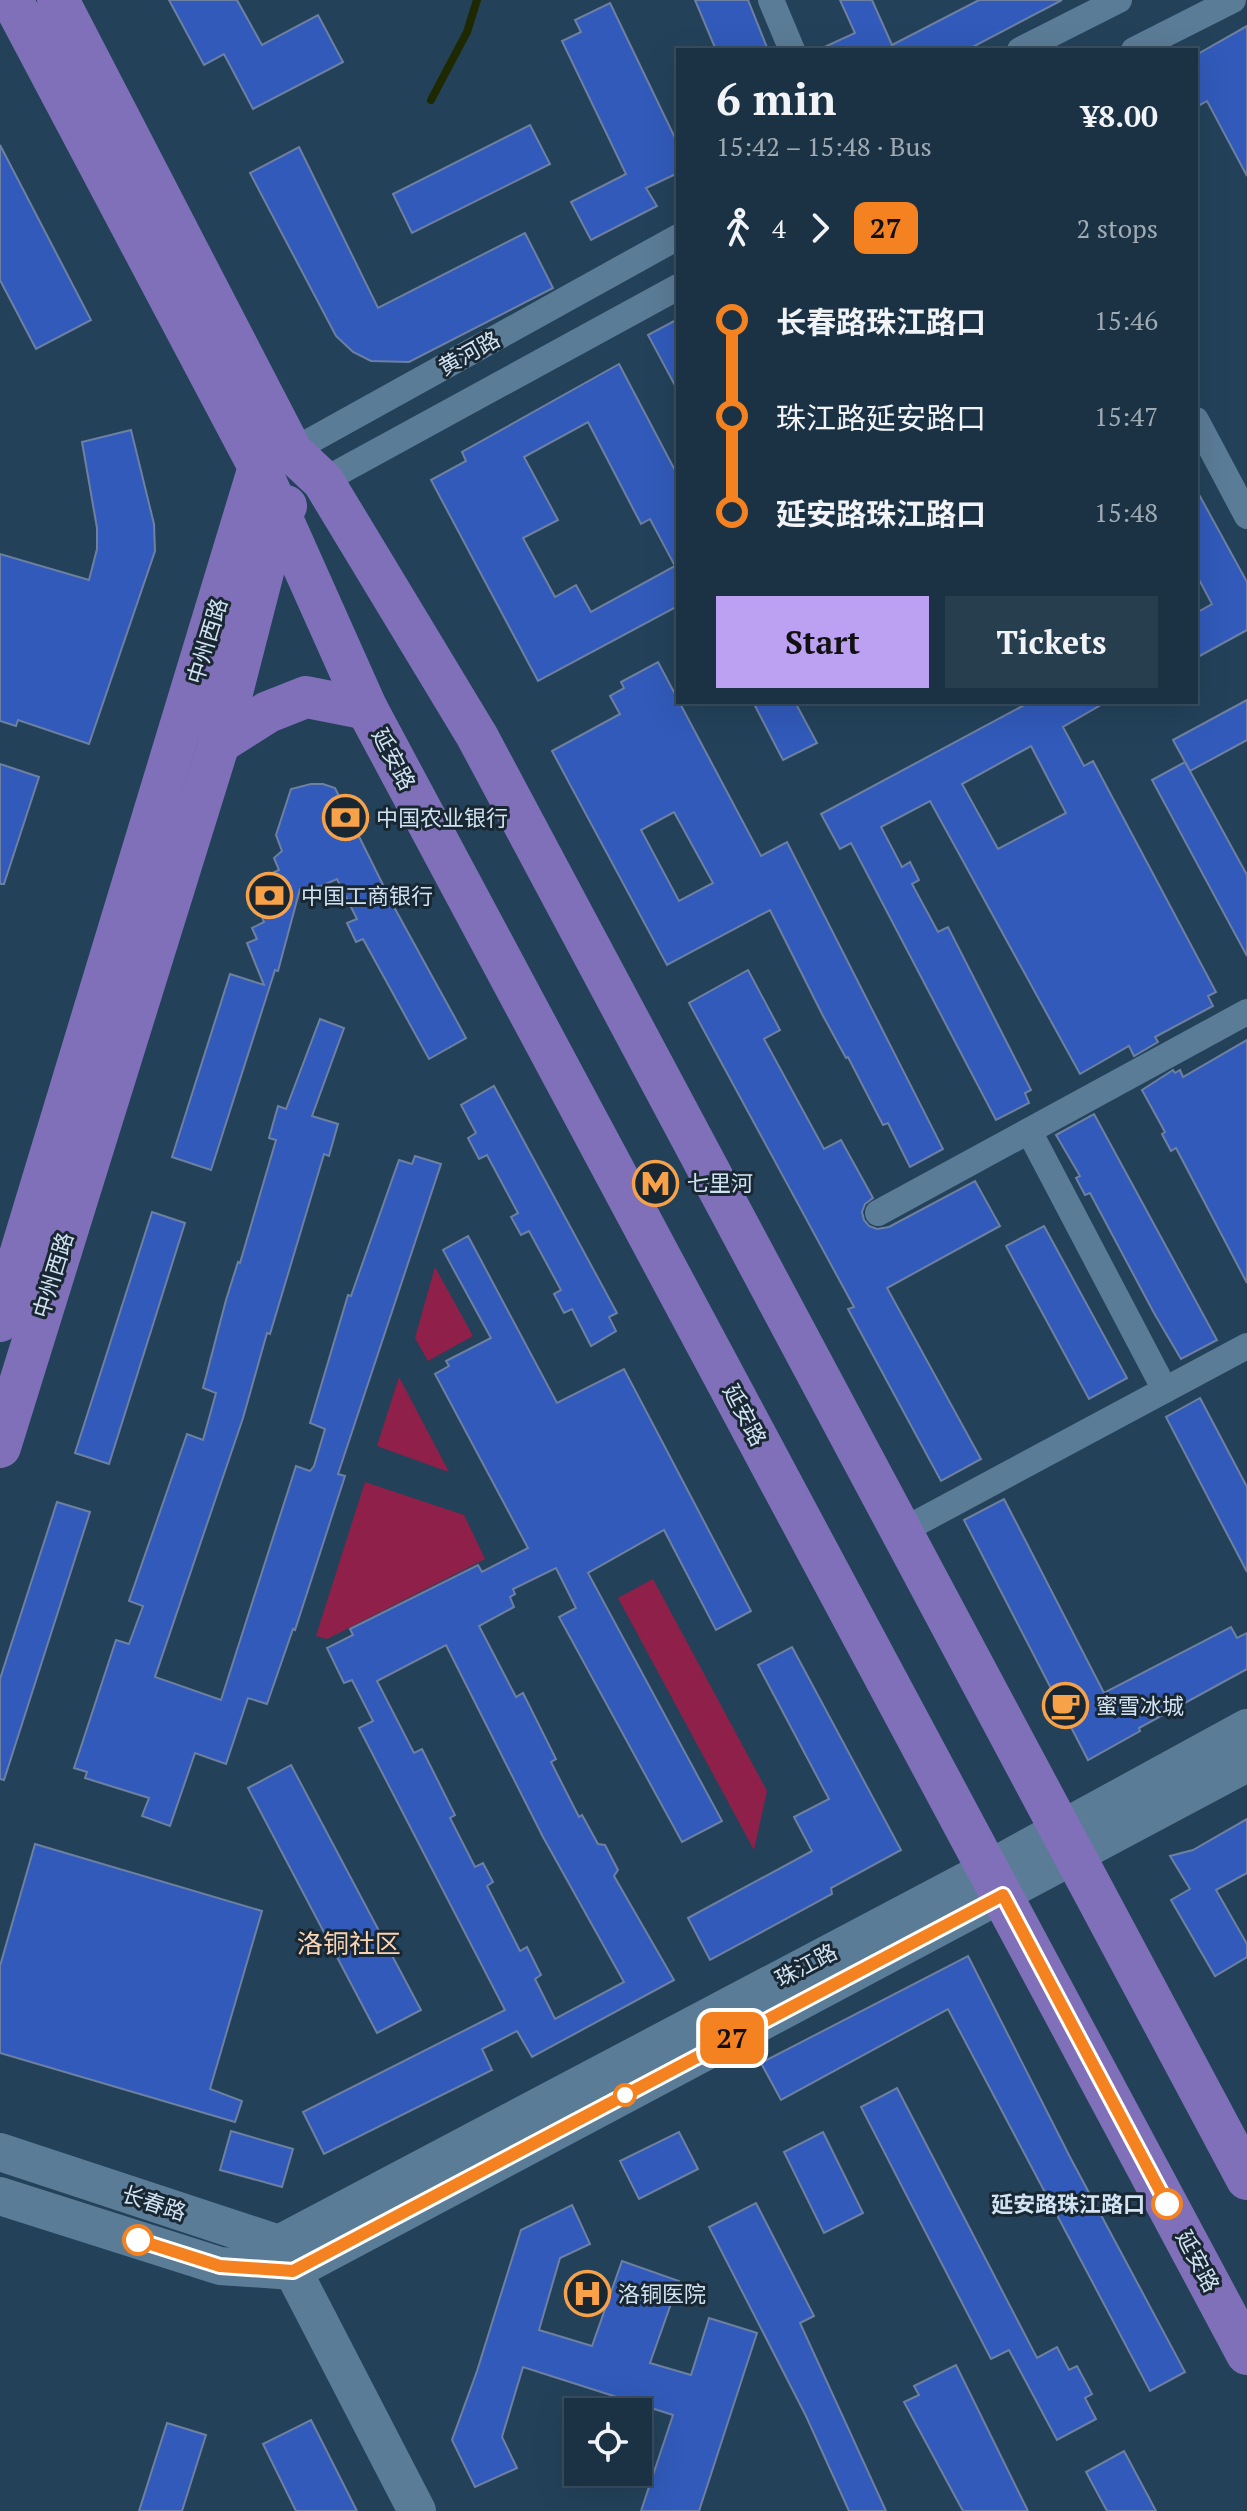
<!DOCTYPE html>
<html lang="en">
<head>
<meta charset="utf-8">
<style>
  :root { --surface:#1a3244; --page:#273e4f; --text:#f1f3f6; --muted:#9faab2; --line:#384d5d; --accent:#bca0f2 }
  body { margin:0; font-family:"PT Serif","Noto Sans SC",serif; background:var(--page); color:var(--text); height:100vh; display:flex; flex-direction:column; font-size:30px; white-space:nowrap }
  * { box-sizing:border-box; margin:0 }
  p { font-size:26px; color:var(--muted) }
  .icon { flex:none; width:44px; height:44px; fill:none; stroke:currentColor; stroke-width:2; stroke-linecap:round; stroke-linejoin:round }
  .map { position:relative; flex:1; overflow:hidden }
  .details { position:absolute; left:676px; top:48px; width:522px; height:656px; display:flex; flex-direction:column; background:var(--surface); border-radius:0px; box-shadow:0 8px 32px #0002,0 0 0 2px var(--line) }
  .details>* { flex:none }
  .badge { padding:0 16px; border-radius:12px; font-size:28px; line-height:52px }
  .controls { position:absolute; left:564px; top:2398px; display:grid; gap:16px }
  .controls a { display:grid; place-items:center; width:88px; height:88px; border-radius:0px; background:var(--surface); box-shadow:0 8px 32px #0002,0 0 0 2px var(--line); font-size:40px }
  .map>.badge { position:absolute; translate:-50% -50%; box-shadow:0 0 0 4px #fff }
  .legs { display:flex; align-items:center; gap:12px; height:88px; padding:0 40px; font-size:26px }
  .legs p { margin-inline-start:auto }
  .head { display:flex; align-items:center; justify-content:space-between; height:136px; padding:0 40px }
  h1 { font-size:44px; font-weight:800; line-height:60px }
  .action { display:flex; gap:16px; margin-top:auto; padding:16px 40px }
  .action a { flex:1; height:92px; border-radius:0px; background:var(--accent); color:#111; font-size:32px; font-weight:800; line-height:92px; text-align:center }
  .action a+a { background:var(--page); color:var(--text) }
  ul { padding:0 40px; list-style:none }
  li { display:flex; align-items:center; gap:28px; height:96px; font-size:30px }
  li i { display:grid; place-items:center; width:12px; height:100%; margin:0 10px; background:currentColor }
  li i::after { content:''; width:20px; height:20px; margin:-10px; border:6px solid; border-radius:50%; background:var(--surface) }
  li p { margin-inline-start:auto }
  li:first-child i { background:linear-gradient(#0000 50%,currentColor 0) }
  li:last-child i { background:linear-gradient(currentColor 50%,#0000 0) }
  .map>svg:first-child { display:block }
  .green { fill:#8f2049 }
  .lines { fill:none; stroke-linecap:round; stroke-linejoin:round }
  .stream { stroke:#1e2901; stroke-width:8 }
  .building { fill:#315aba; stroke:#6e80a2; stroke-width:2; fill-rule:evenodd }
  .street { stroke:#5b7c97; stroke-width:26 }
  .secondary { stroke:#5b7c97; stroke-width:38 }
  .primary { stroke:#8070b9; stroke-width:42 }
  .line-1-casing { stroke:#fff; stroke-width:18 }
  .line-1 { stroke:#f58220; stroke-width:12 }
  .stop-1-dot { fill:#fff; stroke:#f58220; stroke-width:4 }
  .labels { text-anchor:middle; stroke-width:6; stroke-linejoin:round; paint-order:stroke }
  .street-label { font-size:22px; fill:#d1e2f2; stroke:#192732 }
  .poi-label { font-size:22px; fill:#d1e2f2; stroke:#192732; text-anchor:start }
  .stop-label { font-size:22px; font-weight:bold; fill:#d1e2f2; stroke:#192732; text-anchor:end }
  .quarter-label { font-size:26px; fill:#f8d3b3; stroke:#192732 }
</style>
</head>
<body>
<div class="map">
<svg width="1247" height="2511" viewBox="0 0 1247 2511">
  <rect width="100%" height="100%" fill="#23425a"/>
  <g class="green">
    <polygon points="435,1267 473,1336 428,1361 415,1338"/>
    <polygon points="399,1377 449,1472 377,1446"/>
    <polygon points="365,1482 464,1515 485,1559 327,1639 316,1636"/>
    <polygon points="653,1579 767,1791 754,1850 618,1598"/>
  </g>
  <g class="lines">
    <polyline class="stream" points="431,100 467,32 477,0"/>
  </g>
  <g class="building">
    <polygon points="169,0 237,0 262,45 318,15 343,62 253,109 224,54 204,65"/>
    <polygon points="695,0 748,0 768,50 716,50"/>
    <polygon points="840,0 872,0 892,45 979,0 1062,0 967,50 818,50 855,33"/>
    <polygon points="610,3 678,144 678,173 646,188 657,206 591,240 571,202 626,174 562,41 581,32 575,20"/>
    <polygon points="1247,26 1247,176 1207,101 1196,107 1196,55"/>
    <polygon points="530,125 550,164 412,233 393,194"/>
    <polygon points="0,145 91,320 36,349 0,280"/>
    <polygon points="299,147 378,308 525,233 553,288 409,362 371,361 353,352 336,336 250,173"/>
    <polygon points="678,319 678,391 648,335"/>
    <path d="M619,364l59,112v130l-140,75 -107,-201 35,-19 -4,-9zM588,422l53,102 9,-5 25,47 -84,46 -15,-27 -21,12 -32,-59 35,-18 -34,-63z"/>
    <polygon points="131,430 154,524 155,551 89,744 18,720 16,726 0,721 0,554 89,580 97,549 97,528 82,442"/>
    <polygon points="1196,489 1247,582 1247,630 1196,658 1196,613 1212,604 1196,574"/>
    <path d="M658,662l103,194 26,-14 156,307 -33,18 -22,-44 -5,2 -35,-68 -2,1 -24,-44 -52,-104 -103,55 -115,-214 68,-37 -10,-18 14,-8 -3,-6zM674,812l39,71 -34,18 -38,-71z"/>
    <polygon points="1247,700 1247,740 1190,771 1173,740"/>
    <polygon points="753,702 795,702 817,743 783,760"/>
    <path d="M1030,702h76l-43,25 21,39 9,-5 123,231 -8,4 5,10 -58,31 3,5 -24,14 -5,-10 -49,28 -150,-273 -49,26 21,40 8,-5 9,18 -7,4 26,48 10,-5 83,163 -6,3 4,10 -33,17 -145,-277 -11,6 -19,-35zM1031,746l35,67 -68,36 -36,-65z"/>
    <polygon points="1185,762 1247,875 1247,956 1152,780"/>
    <polygon points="0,764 39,777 4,884 0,884"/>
    <polygon points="311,784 323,784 335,788 394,907 466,1038 429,1059 363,939 356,942 347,923 357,919 337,879 321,886 300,889 278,971 275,970 211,1170 172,1157 230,974 264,985 247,943 257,939 252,928 264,922 259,909 268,905 263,892 274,888 268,875 279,870 274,858 282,851 276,835 291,789"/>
    <polygon points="748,970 780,1030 764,1039 824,1149 841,1140 873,1198 865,1204 862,1212 864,1220 869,1226 877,1229 889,1227 975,1181 1000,1226 887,1288 981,1459 941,1481 848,1309 854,1307 689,1003"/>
    <polygon points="320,1019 344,1028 312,1116 338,1124 329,1156 324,1154 270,1334 267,1333 243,1418 155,1677 221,1700 296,1466 310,1471 314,1466 325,1429 310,1423 348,1295 351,1296 399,1160 412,1164 415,1156 441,1164 338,1474 345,1476 295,1630 293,1629 267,1704 248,1698 226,1764 195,1753 170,1826 142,1816 149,1798 85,1778 87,1772 74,1768 116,1640 129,1644 143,1606 129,1601 187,1434 203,1440 216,1393 203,1388 226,1300 238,1262 240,1263 276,1140 269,1138 278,1106 286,1109"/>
    <polygon points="1247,1040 1247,1283 1176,1148 1171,1151 1162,1134 1165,1132 1142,1090 1173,1070 1175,1073 1180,1070 1183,1077"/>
    <polygon points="494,1086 617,1313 609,1317 616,1331 591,1346 572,1309 564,1313 554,1294 561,1290 529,1231 521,1235 511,1217 518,1213 487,1155 479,1159 468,1138 476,1133 461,1105"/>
    <polygon points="1094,1114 1217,1340 1181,1359 1154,1313 1090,1193 1085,1195 1076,1178 1080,1176 1056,1135"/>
    <polygon points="152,1212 185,1223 109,1464 75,1453"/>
    <polygon points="1044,1226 1127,1378 1089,1399 1006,1246"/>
    <path d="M468,1236l89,167 67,-34 127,242 -35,19 -52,-100 -76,43 134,248 -40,21 -123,-225 17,-9 -20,-40 -43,21 2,5 -5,3 4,10 -35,19 37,71 7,-4 33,66 -5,3 28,55 3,-2 16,29 7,1 13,25 -4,6 60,104 -142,77 -15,-26 -35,18 10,21 -168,84 -21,-42 202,-102 -146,-282 14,-7 -21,-41 -8,3 -17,-35 26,-13 -3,-6 128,-64 4,7 46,-24 -93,-174 14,-8 -3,-5 45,-23 -48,-88zM446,1645l97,192 81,145 -69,37 -20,-40 6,-4 -14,-28 -7,4 -33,-65 6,-4 -10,-19 -8,4 -25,-49 5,-3 -33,-66 -8,4 -37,-72z"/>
    <polygon points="1200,1398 1247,1487 1247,1572 1166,1417"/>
    <polygon points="1004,1499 1104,1693 1231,1627 1237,1638 1247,1633 1247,1669 1139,1728 1140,1731 1088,1760 964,1520"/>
    <polygon points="57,1502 90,1512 4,1780 0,1779 0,1679"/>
    <polygon points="792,1647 901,1850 831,1888 832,1894 710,1960 688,1918 812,1851 794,1817 829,1799 758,1665"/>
    <polygon points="291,1765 421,2010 377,2033 248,1788"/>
    <polygon points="1247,1819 1247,1873 1216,1890 1247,1944 1247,1957 1215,1976 1171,1900 1190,1889 1170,1856 1193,1850"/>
    <polygon points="35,1844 262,1911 210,2089 242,2101 235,2122 0,2053 0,1966"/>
    <polygon points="968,1956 1071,2159 1185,2372 1150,2391 948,2009 781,2100 761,2063"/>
    <polygon points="897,2088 1037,2358 1057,2347 1069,2370 1077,2366 1092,2394 1085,2398 1096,2419 1057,2440 1009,2350 991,2359 861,2107"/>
    <polygon points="231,2131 293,2149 282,2187 220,2170"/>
    <polygon points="679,2132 698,2169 639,2199 620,2161"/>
    <polygon points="823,2132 863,2213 824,2233 784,2152"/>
    <polygon points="756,2203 814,2316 800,2323 886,2511 849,2511 806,2416 709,2227"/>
    <polygon points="572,2205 590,2244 560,2258 539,2330 592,2346 622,2261 679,2281 650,2363 691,2375 709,2318 757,2333 699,2511 641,2511 673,2415 523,2367 502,2437 517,2468 475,2487 452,2440 477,2371 521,2230"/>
    <polygon points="956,2365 1028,2511 963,2511 904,2402 919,2395 914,2386"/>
    <polygon points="311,2420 357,2511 296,2511 263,2444"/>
    <polygon points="167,2423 206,2435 182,2511 139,2511"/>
    <polygon points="1124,2451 1156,2511 1107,2511 1086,2472"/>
  </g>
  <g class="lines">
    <g class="street">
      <polyline points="771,0 792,50"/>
      <polyline points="1020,50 1119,0"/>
      <polyline points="1134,50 1233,0"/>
      <polyline points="1196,420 1247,516"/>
      <polyline points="283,456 678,237"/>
      <polyline points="323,481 678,287"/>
      <polyline points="1029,1131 1165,1390"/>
      <polyline points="878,1213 1247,1012"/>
      <polyline points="902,1531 1247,1346"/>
    </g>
    <g class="secondary">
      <polyline points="0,2152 279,2244 417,2511"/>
      <polyline points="0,2196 220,2266 293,2271"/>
      <polyline points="279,2244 989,1869 1247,1728"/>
      <polyline points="293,2271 1247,1763"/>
    </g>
    <g class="primary">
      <polyline points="12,0 259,467 367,709 1247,2354"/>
      <polyline points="58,0 292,452 323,481 477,736 1247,2179"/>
      <polyline points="219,743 268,712 306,697 367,709"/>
      <polyline points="0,1321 259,467"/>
      <polyline points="0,1447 219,743 279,510 286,506"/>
    </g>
  </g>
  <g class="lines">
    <defs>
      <polyline id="line-1" points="138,2240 220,2266 293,2271 1003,1895 1167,2204"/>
    </defs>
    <use href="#line-1" class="line-1-casing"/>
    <use href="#line-1" class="line-1"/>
  </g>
  <defs>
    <symbol id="bank-ring" viewBox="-11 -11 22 22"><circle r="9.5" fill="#192732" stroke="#f7a148" stroke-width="1.5"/><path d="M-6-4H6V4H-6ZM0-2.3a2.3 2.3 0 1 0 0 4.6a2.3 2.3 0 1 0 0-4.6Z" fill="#f7a148"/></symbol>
    <symbol id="metro-ring" viewBox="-11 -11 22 22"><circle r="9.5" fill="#192732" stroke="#f7a148" stroke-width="1.5"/><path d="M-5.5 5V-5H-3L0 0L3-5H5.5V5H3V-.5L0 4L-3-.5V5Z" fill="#f7a148"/></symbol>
    <symbol id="cafe-ring" viewBox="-11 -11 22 22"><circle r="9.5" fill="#192732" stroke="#f7a148" stroke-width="1.5"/><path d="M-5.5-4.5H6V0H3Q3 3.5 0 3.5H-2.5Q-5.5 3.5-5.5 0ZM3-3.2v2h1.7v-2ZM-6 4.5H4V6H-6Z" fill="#f7a148"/></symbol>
    <symbol id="hospital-ring" viewBox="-11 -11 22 22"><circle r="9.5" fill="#192732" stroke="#f7a148" stroke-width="1.5"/><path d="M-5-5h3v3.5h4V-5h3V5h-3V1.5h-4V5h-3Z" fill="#f7a148"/></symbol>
  </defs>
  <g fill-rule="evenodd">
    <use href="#bank-ring" x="320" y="792" width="51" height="51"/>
    <use href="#bank-ring" x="244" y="870" width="51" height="51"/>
    <use href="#metro-ring" x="630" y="1158" width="51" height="51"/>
    <use href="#cafe-ring" x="1040" y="1680" width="51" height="51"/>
    <use href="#hospital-ring" x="562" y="2268" width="51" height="51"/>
  </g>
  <g class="stop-1-dot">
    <circle cx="625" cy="2095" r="10"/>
    <circle cx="1167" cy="2204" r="14"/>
    <circle cx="138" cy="2240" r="14"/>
  </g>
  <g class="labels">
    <g class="street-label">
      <text transform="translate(469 353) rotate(-29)" y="8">黄河路</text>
      <text transform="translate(207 641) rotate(-73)" y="8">中州西路</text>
      <text transform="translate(394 759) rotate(62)" y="8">延安路</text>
      <text transform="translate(53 1275) rotate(-73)" y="8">中州西路</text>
      <text transform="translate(745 1415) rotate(62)" y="8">延安路</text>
      <text transform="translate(806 1965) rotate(-28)" y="8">珠江路</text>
      <text transform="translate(154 2203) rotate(18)" y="8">长春路</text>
      <text transform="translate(1198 2261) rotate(62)" y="8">延安路</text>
    </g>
    <g class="poi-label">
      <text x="376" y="826">中国农业银行</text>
      <text x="301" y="904">中国工商银行</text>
      <text x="687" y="1191">七里河</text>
      <text x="1096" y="1714">蜜雪冰城</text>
      <text x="618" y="2302">洛铜医院</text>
    </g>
    <g class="stop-label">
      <text x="1145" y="2212">延安路珠江路口</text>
    </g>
    <g class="quarter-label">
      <text x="349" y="1953">洛铜社区</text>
    </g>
  </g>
</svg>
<div class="controls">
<a><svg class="icon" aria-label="locate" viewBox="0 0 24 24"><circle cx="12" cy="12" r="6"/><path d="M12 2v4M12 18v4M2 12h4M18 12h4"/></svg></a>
</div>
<b class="badge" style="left:732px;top:2038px;background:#f58220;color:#111">27</b>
<section class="details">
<div class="head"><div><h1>6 min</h1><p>15:42 – 15:48 · Bus</p></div><b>¥8.00</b></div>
<div class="legs"><svg class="icon" aria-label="walk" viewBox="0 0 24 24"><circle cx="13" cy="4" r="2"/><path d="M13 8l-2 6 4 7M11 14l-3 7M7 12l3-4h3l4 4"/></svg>4<svg class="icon" aria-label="forward" viewBox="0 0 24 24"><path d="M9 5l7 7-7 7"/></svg><b class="badge" style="background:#f58220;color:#111">27</b><p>2 stops</p></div>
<ul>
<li><i style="color:#f58220"></i><b>长春路珠江路口</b><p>15:46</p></li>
<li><i style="color:#f58220"></i><span>珠江路延安路口</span><p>15:47</p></li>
<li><i style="color:#f58220"></i><b>延安路珠江路口</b><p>15:48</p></li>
</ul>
<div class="action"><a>Start</a><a>Tickets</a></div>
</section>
</div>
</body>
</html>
